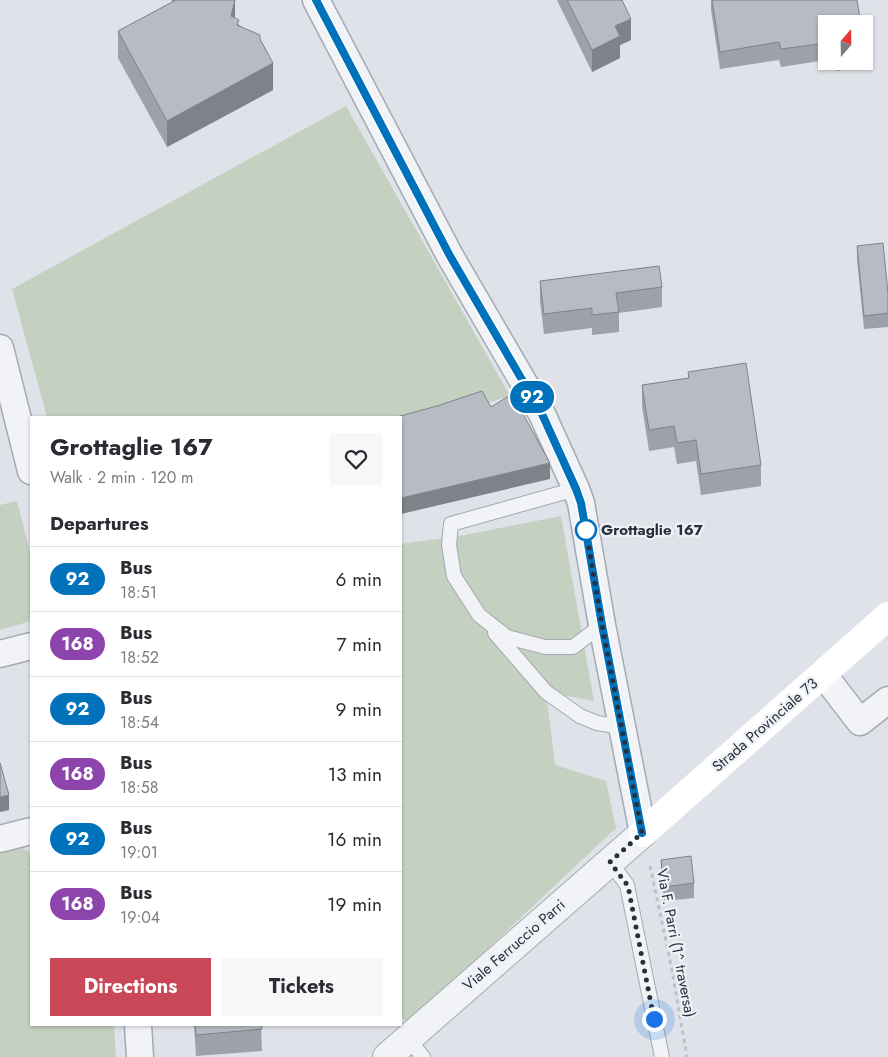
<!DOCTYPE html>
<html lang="en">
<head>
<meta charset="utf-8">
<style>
  :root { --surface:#fff; --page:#f7f7f7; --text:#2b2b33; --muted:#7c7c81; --line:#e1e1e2; --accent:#ca4757 }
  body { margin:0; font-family:Jost,sans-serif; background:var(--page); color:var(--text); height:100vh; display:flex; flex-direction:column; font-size:19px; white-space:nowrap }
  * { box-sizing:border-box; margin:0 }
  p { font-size:16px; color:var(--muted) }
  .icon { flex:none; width:28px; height:28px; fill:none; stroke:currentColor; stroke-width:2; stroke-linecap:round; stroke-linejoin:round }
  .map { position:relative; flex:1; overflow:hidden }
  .sheet { position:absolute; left:30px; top:416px; width:372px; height:610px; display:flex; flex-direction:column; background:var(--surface); border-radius:0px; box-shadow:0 1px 4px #0004 }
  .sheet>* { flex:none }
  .badge { padding:0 10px; border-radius:16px; font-size:18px; line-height:32px }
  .needle { width:32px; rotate:20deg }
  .controls { position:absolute; left:818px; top:15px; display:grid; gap:10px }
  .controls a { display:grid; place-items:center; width:55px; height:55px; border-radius:0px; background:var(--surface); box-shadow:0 1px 4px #0004; font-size:25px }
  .you { position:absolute; width:25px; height:25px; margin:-12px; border:4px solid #fff; border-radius:50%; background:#1a73e8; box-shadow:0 0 0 8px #1a73e833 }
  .map>.badge { position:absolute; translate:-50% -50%; box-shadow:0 0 0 2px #fff }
  h2 { padding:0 20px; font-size:19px; line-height:45px }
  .round { display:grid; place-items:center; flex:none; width:52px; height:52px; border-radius:0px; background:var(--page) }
  .headline { display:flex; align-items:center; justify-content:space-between; height:85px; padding:0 20px }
  h1 { font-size:24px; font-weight:700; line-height:38px }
  .primary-button { display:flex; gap:10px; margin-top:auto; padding:10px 20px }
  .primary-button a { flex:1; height:58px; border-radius:0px; background:var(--accent); color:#fff; font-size:20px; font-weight:700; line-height:58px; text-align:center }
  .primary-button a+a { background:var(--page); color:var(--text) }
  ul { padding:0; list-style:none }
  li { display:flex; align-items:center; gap:15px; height:65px; padding:0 20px; border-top:1px solid var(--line) }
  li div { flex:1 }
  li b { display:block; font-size:19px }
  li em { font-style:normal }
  li .badge { min-width:55px; font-weight:700; text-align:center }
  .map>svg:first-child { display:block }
  .green { fill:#c4d1c0 }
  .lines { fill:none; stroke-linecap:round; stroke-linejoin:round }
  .service-casing { stroke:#a4a9b2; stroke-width:16 }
  .minor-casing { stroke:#a4a9b2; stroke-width:29 }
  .tertiary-casing { stroke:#a4a9b2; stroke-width:30 }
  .path { stroke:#bdc0c6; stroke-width:3; stroke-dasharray:4 4; stroke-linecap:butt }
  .service { stroke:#f1f3f6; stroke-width:14 }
  .minor { stroke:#f1f3f6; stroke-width:26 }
  .tertiary { stroke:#f1f3f6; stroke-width:28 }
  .secondary { stroke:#fff; stroke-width:28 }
  .wall { fill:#9da1a9 }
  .shaded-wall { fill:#7f8389 }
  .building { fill:#b6bbc4; stroke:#7f8389 }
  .line-casing { stroke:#fff; stroke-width:11 }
  .line { stroke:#0072bc; stroke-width:8 }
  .walk { stroke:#28303e; stroke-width:5; stroke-dasharray:0 9 }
  .stop-dot { fill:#fff; stroke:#0072bc; stroke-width:2.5 }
  .labels { text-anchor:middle; stroke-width:4.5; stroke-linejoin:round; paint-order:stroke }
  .stop-label { font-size:15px; font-weight:bold; fill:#28303e; stroke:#eef1f5; text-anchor:start }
  .street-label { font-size:15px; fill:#28303e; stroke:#eef1f5 }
</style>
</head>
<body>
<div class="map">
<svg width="888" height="1057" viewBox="0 0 888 1057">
  <rect width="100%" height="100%" fill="#dfe2e8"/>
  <g class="green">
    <polygon points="346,106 510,396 481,405 401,418 47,417 12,289"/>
    <polygon points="17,501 31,556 31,621 0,630 0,505"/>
    <polygon points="561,516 594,701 546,692 555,765 606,781 616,828 408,1024 401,1016 401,544 465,535"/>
    <polygon points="23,848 31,854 31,1025 114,1025 116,1057 0,1057 0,853"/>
  </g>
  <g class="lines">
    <defs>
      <g id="service">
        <polyline points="576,489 451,524 449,545 454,576 479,615 507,637 545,647 573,647 602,625"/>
        <polyline points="495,633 546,692 580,716 597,723 622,727"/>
        <polyline points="610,862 627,885 662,1057"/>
        <polyline points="408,1038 423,1057"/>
      </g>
      <g id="minor">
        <polyline points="316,0 450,256 542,414 576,489 581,503 602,625 643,833"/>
        <polyline points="0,348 31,471"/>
        <polyline points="0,654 31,646"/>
        <polyline points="823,674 860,722 888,700"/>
        <polyline points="0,839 31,831"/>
        <polyline points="138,1025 140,1057"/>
      </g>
      <polyline id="tertiary" points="387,1057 643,833"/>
    </defs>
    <use href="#service" class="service-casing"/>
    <use href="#minor" class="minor-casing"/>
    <use href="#tertiary" class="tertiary-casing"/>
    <polyline class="path" points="650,866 671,965 687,1057"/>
    <use href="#service" class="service"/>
    <use href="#minor" class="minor"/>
    <use href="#tertiary" class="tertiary"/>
    <polyline class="secondary" points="643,833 888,616"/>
  </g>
  <g class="wall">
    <polygon points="171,0 235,0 235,18 239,25 260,39 273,90 167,147 118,58 118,31 172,2"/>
    <polygon points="557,0 622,0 631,40 620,45 620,58 592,72"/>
    <polygon points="711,0 857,0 826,24 826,60 781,67 779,60 720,69 711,10"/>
    <polygon points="864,42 865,49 865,67 836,71 835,61 864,61"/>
    <polygon points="857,246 888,293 888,327 864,329 857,259"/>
    <polygon points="540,281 662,287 662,307 619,313 619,332 592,335 592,328 544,334 540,301"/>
    <polygon points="688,372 761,465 761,486 701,495 696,461 677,464 674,447 649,451 642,406 642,385 688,378"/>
    <polygon points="661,860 694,883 694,898 664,901 661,875"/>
    <polygon points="194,1025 261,1025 262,1051 196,1056"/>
  </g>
  <g class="shaded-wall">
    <polygon points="235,0 235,27 231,16"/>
    <polygon points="631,19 631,40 620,45 620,58 592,72 592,50 615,26"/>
    <polygon points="273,63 273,90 167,147 167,121"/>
    <polygon points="550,463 550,479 401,514 401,498"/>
    <polygon points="9,795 9,810 0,812 0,797"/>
  </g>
  <g class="building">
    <polygon points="176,0 235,0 231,16 239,20 237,25 260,35 260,39 273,63 167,121 118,31"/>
    <polygon points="567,0 622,0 631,19 615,26 620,36 592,50"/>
    <polygon points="712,0 857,0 861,24 826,24 826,43 781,49 779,42 720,52"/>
    <polygon points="883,243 888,293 888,313 864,316 857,246"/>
    <polygon points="659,266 662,287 616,293 619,312 592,315 592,308 544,314 540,281"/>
    <polygon points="746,363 761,465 701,474 696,440 677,443 674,426 649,430 642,385 689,378 688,372"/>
    <polygon points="482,391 491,407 512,394 550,463 401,498 401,418 393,418 437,406"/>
    <polygon points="0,763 9,795 0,797"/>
    <polygon points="691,856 694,883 664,887 661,860"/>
    <polygon points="195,1025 261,1025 262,1029 196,1035"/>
  </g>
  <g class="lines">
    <defs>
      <polyline id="line" points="316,0 450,256 542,414 576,489 581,503 602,625 642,833"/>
    </defs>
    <use href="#line" class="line-casing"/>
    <use href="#line" class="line"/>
    <polyline class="walk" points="586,530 602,625 642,833 610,862 628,886 654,1019"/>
  </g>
  <circle class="stop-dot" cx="586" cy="530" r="10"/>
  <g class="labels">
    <g class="stop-label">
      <text x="601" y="535">Grottaglie 167</text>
    </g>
    <g class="street-label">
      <text transform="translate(765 725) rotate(-41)" y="5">Strada Provinciale 73</text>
      <text transform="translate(676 943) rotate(79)" y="5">Via F. Parri (1^ traversa)</text>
      <text transform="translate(514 945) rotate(-41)" y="5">Viale Ferruccio Parri</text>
    </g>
  </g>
</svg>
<div class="controls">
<a><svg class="needle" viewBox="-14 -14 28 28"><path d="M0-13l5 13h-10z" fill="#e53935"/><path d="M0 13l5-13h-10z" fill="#7c7c81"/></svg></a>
</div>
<div class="you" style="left:654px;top:1019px"></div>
<b class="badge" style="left:532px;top:397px;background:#0072bc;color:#fff">92</b>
<section class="sheet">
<div class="headline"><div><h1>Grottaglie 167</h1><p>Walk · 2 min · 120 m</p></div><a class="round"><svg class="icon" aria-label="heart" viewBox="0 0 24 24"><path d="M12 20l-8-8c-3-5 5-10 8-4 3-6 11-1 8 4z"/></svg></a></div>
<h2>Departures</h2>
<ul>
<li><span class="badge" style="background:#0072bc;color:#fff">92</span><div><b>Bus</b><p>18:51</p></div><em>6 min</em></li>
<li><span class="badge" style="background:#8e44ad;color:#fff">168</span><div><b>Bus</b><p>18:52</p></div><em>7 min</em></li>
<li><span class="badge" style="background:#0072bc;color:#fff">92</span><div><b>Bus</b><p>18:54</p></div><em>9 min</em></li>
<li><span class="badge" style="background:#8e44ad;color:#fff">168</span><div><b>Bus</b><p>18:58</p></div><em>13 min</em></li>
<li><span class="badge" style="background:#0072bc;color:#fff">92</span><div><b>Bus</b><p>19:01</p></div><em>16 min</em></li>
<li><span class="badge" style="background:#8e44ad;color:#fff">168</span><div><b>Bus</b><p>19:04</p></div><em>19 min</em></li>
</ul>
<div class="primary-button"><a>Directions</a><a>Tickets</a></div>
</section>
</div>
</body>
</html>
